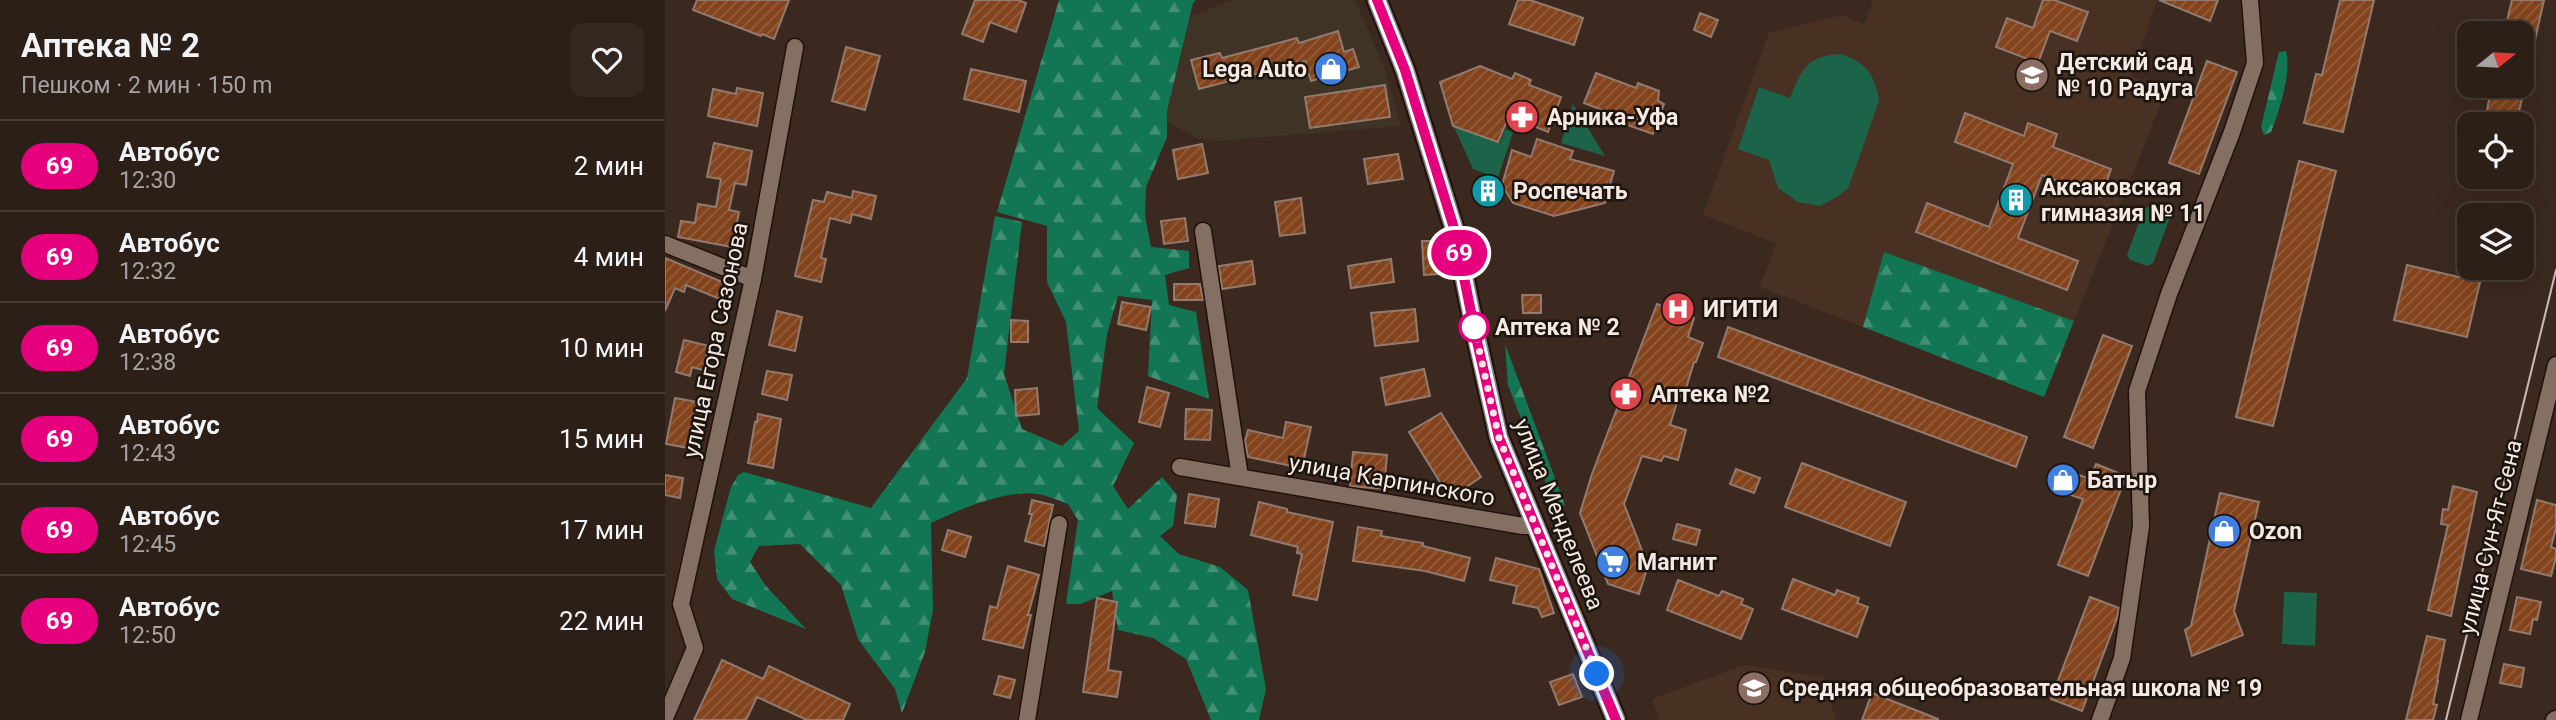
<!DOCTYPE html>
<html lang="ru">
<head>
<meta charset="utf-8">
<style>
  :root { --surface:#2c1f17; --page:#342720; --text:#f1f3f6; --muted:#a6a2a1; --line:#483d36 }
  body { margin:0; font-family:Roboto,sans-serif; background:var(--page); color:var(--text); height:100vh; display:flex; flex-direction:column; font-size:26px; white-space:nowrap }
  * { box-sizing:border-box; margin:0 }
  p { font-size:23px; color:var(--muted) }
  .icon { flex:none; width:38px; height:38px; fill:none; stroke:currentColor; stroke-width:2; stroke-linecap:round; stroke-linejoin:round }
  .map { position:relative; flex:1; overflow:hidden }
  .side { display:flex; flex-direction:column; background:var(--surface); width:665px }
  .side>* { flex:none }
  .badge { padding:0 14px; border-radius:23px; font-size:24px; line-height:46px }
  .needle { width:46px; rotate:72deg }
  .tools { position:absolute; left:1792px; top:21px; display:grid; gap:14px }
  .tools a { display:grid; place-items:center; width:77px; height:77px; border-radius:14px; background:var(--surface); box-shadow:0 7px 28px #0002,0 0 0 2px var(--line); font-size:35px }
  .you { position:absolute; width:35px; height:35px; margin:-18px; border:5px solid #fff; border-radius:50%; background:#1a73e8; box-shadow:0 0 0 10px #1a73e833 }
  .map>.badge { position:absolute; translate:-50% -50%; box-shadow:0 0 0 4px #fff }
  .round { display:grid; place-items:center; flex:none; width:74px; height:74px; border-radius:14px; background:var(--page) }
  .headline { display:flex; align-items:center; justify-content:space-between; height:119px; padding:0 21px }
  h1 { font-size:33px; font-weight:700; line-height:52px }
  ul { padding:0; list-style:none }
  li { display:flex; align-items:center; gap:21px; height:91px; padding:0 21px; border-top:2px solid var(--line) }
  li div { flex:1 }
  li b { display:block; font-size:26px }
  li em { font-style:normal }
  li .badge { min-width:77px; font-weight:700; text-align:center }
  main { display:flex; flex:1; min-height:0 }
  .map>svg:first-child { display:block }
  .commercial { fill:#3e3324 }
  .built { fill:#483022 }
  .green { fill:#1b6449 }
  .forest { fill:url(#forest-firs) }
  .building { fill:url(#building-hatch); stroke:#917b70; stroke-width:2 }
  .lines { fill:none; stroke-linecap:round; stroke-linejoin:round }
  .minor-casing { stroke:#211108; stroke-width:19 }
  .secondary-casing { stroke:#211108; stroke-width:23 }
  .minor { stroke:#846f63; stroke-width:16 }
  .secondary { stroke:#87818f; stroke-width:19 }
  .tram { stroke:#c9bbb4; stroke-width:2 }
  .line-casing { stroke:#fff; stroke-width:16 }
  .line { stroke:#e6007e; stroke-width:10 }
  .walk { stroke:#f6e9e3; stroke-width:7; stroke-dasharray:0 12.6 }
  .stop-dot { fill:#fff; stroke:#e6007e; stroke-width:3.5 }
  .labels { text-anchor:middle; stroke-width:5; stroke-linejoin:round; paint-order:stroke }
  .poi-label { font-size:23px; font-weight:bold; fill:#f6e9e3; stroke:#1c140f; text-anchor:start }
  .stop-label { font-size:23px; font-weight:bold; fill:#f6e9e3; stroke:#1c140f; text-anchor:start }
  .street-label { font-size:23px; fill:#f6e9e3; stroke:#1c140f }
</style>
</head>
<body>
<main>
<section class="side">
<div class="headline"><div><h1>Аптека № 2</h1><p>Пешком · 2 мин · 150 m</p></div><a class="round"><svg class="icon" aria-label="heart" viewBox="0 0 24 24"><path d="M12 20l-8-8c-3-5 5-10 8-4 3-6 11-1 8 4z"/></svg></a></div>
<ul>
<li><span class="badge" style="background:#e6007e;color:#fff">69</span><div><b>Автобус</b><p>12:30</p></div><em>2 мин</em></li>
<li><span class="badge" style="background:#e6007e;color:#fff">69</span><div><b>Автобус</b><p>12:32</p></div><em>4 мин</em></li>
<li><span class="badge" style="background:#e6007e;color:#fff">69</span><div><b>Автобус</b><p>12:38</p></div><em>10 мин</em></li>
<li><span class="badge" style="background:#e6007e;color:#fff">69</span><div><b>Автобус</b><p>12:43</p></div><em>15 мин</em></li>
<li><span class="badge" style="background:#e6007e;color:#fff">69</span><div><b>Автобус</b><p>12:45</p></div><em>17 мин</em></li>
<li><span class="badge" style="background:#e6007e;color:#fff">69</span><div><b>Автобус</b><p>12:50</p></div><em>22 мин</em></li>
</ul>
</section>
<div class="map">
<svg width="1891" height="720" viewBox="0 0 1891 720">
  <defs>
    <pattern id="forest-firs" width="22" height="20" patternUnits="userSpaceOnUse" patternTransform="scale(1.75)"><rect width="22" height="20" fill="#127553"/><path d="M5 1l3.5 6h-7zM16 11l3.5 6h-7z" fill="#418f74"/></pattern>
    <pattern id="building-hatch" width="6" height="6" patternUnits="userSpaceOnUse" patternTransform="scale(1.75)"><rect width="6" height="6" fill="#83431c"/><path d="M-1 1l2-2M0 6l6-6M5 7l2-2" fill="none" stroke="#955e3d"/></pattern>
  </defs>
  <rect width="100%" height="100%" fill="#3b291f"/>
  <polygon class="commercial" points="568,0 690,0 718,65 736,126 552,141 534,139 488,115 503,25"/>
  <g class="built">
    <polygon points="1208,0 1492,0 1467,76 1501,90 1379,397 1095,287 1111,243 1038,215 1104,33 1177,15 1199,24"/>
    <polygon points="1079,665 1158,677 1171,720 994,720 987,699"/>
  </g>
  <g class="green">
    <path d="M1176,54c25,9 34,20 38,47l-31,88 -15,10 -13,7 -22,-4 -20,-14 -9,-28 -31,-11 21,-62 31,11c12,-29 16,-42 51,-44z"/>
    <polygon points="908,104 940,156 896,143"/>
    <polygon points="789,127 835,143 840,129 848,132 833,178 808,169"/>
    <polygon points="1484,207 1500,214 1504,220 1488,263 1482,266 1465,260 1462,255 1479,209"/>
    <polygon points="1619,592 1652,593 1650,646 1617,644"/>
  </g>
  <g class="forest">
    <path d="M394,0h137l-3,3 -26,108v26l-21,50 -1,29 6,31 38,4v17l-24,7 4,30 27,7 13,87 -61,-23 4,-76 -34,-4 -11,38 -10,74 37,35 -21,43 15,23 34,-32 15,18 -4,31 -13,10 19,18 41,13 28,23 18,99 -7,31h-48l-25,-61 -33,-21 -35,-8 -6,-39 -31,13h-15l12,-84 -10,-16c-8,-3 -17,-7 -26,-9 -33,-8 -81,14 -111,28l2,87 -8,42 -23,61 -7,-24 -37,-50 -17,-54 -41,-41 -41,2 -9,16 16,24 40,43 -74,-30 -15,-20 -3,-28 17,-64 7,-12 6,-3 127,36 96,-130 28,-162 27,6 -18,152 18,55 40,17 17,-15 -13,-109 -19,-40v-56l-50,-14z"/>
    <path d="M1621,51c6,20 -7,61 -15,81l-7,3 -3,-8 18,-75z"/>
    <polygon points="1219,252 1409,321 1379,397 1198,327"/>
    <polygon points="840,344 900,505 891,509 843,385"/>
  </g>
  <g class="building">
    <polygon points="32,0 124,0 109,39 97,34 96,36 28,10"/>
    <polygon points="310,0 353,0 361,3 351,32 325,22 318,42 297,34"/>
    <polygon points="853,0 865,0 918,18 909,45 844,24"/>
    <polygon points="1378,0 1389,0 1423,12 1412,41 1385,31 1373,63 1331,47 1342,18 1368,28"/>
    <polygon points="1494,0 1553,0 1545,21"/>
    <polygon points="1675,0 1709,0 1678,132 1639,123 1651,74 1657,75"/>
    <polygon points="1847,0 1879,0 1862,75 1857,74 1857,33 1839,33"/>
    <polygon points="1035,13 1053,20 1046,37 1029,30"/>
    <polygon points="673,31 679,52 688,49 694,67 646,81 640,61 534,89 526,60 555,53 557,58 632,38 634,43"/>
    <polygon points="181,47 215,56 200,110 167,101"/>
    <polygon points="1542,61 1572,72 1534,174 1504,163"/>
    <polygon points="815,66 847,79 850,73 866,80 864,85 896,97 883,132 844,116 833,142 788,126 775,82"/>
    <polygon points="306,69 361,81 354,112 299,99"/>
    <polygon points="931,73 971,88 973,83 994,91 993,101 999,104 988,134 951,121 953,116 919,103"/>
    <polygon points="720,85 725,117 645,128 640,97"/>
    <polygon points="1827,86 1860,86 1851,124 1819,124"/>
    <polygon points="72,88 98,93 92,126 43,116 48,89 71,94"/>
    <polygon points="1300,113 1359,136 1363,123 1392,134 1388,147 1446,169 1436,197 1377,175 1353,238 1413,261 1402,290 1251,232 1262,203 1324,227 1348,164 1290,142"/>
    <polygon points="872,139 908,151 905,159 949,171 940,203 889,216 848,203 837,185 847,150 866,157"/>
    <polygon points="49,143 87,151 81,185 70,183 64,210 74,212 67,247 13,237 16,221 30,223 33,204 51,207 56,179 42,177"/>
    <polygon points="537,144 543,173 513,179 508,150"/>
    <polygon points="733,154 738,179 703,184 699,159"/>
    <polygon points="1634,161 1671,171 1608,426 1571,417"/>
    <polygon points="188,191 211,196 206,219 187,214 185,223 165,218 156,258 161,259 156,282 130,276 148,200 159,202 162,192 187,198"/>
    <polygon points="636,198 640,233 615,236 610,202"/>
    <polygon points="520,218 523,241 499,244 496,221"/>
    <polygon points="757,241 771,241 773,274 759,275"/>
    <polygon points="0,258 69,287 62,302 21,285 19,292 10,288 0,311"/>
    <polygon points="726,259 729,282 686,288 683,266"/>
    <polygon points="587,261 590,284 557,289 554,266"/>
    <polygon points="1742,265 1815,282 1802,337 1729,320"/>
    <polygon points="509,284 535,284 538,300 509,300"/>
    <polygon points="857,295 876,295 876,313 858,313"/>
    <polygon points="457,302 486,307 481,330 453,324"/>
    <polygon points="992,304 1029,318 1023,337 1038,343 1031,362 1029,362 1018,398 1014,396 1005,425 1021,430 1013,460 999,456 996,461 977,456 959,504 983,566 974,594 943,584 915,513 927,474"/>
    <polygon points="750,309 753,341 710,346 706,313"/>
    <polygon points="112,311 137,317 130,351 104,345"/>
    <polygon points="346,320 363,321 363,342 346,342"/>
    <polygon points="1063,327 1362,437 1351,467 1053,357"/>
    <polygon points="1438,335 1467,346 1428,448 1399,437"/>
    <polygon points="19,340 44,346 38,370 27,367 25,376 11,372"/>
    <polygon points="759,369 765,396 721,405 716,378"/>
    <polygon points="102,371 127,375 122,400 97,394"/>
    <polygon points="482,387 504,393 495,427 474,422"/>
    <polygon points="372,388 374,414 351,416 350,390"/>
    <polygon points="10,398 38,403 29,449 1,444"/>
    <polygon points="521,409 547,410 545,440 520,439"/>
    <polygon points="776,413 816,477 785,498 744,432"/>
    <polygon points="93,414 116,419 108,468 83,463 90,422 92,422"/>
    <polygon points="621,422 646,427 637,468 583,457 580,441 583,430 618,438"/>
    <polygon points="688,452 722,455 719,489 685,486"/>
    <polygon points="1137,463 1241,502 1225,546 1120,507"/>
    <polygon points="1431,464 1461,476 1423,576 1393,565 1418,499 1388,489 1395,468 1425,479"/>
    <polygon points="1071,469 1095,478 1089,493 1065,484"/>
    <polygon points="0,475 18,478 15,498 0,495"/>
    <polygon points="1788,486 1812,492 1786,616 1763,610 1783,525 1776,524 1778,509 1783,510"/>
    <polygon points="1555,493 1594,502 1569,611 1578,635 1527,656 1520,630 1526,626"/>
    <polygon points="524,494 554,499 550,527 520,523"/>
    <polygon points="367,500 388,505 379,546 360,541 367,514 364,514"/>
    <polygon points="1872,500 1891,505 1891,528 1886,547 1891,549 1891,557 1886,576 1856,569"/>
    <polygon points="594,502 622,509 622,512 668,522 652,600 628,595 637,554 632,553 633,547 586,535"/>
    <polygon points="1012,524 1035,530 1031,545 1008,539"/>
    <polygon points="693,527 717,531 716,536 758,543 758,546 805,558 799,581 760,571 688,561"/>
    <polygon points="283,530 306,537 300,557 277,550"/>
    <polygon points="831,558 874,569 889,613 877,617 873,608 848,603 852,586 825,580"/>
    <polygon points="343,566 374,575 363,615 366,615 358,648 318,639 325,606 332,608"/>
    <polygon points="1128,579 1170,595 1172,590 1194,598 1192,603 1203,607 1192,637 1117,609"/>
    <polygon points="1013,580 1054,596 1057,591 1078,599 1076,604 1088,609 1076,639 1002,610"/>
    <polygon points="1425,597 1454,608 1452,618 1417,711 1386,699"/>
    <polygon points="1852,597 1876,602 1872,620 1868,619 1865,634 1845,630"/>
    <polygon points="432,598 452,602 443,670 456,672 452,697 418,692"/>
    <polygon points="1762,636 1780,640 1772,681 1773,681 1768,704 1772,705 1768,720 1741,720"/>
    <polygon points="57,660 98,679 104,666 185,704 178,720 142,720 92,697 81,720 29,720"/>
    <polygon points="1839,664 1859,668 1856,687 1835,683"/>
    <polygon points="908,674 917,697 894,705 885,682"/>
    <polygon points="334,676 350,680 345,698 329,694"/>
    <polygon points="1207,693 1273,719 1273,720 1197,720"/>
  </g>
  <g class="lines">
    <defs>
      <g id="minor">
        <polyline points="538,231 575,477"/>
        <polyline points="0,244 88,279"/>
        <polyline points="515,467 858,526 870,526"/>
        <polyline points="0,718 30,648 16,604 88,279 130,47"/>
        <polyline points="362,720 394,524"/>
        <polyline points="1435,720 1457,658 1476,526 1472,391 1504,294 1567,132 1590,63 1585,0"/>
        <polyline points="1804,720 1891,365"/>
        <polyline points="1889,720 1891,719"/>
      </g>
      <polyline id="secondary" points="712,0 740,70 789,228 810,331 834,438 951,720"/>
    </defs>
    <use href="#minor" class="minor-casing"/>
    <use href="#secondary" class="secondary-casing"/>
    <use href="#minor" class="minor"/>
    <use href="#secondary" class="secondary"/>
    <polyline class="tram" points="1781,720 1891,270"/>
  </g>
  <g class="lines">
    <defs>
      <polyline id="line" points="712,0 740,70 789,228 811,337 834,438 951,720"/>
    </defs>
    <use href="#line" class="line-casing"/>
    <use href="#line" class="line"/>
    <polyline class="walk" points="809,327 834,438 932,674"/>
  </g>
  <defs>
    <symbol id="shop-disc" viewBox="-11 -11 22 22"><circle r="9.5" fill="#3f7fe0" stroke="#1c140f"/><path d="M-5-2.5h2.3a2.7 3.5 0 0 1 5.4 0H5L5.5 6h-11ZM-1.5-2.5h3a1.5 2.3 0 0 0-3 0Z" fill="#fff"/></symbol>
    <symbol id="school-disc" viewBox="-11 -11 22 22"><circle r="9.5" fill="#8d6e63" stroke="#1c140f"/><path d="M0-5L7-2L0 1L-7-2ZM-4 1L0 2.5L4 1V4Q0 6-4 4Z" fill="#fff"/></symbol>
    <symbol id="pharmacy-disc" viewBox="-11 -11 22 22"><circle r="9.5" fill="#e0444e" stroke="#1c140f"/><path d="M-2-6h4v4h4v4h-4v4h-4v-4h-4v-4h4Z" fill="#fff"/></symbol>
    <symbol id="building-disc" viewBox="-11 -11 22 22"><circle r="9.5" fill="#0f9aa8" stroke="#1c140f"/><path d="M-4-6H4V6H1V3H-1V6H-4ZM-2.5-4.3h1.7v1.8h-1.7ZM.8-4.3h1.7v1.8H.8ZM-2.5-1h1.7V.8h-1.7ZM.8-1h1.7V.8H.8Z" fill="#fff"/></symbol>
    <symbol id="hospital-disc" viewBox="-11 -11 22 22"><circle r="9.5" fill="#e0444e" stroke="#1c140f"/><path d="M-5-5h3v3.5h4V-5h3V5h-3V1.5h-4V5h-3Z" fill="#fff"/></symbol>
    <symbol id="supermarket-disc" viewBox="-11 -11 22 22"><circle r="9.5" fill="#3f7fe0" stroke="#1c140f"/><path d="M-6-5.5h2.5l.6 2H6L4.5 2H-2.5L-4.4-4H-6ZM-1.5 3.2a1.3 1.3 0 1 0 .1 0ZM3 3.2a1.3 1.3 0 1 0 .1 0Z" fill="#fff"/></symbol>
  </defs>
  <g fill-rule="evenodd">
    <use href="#shop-disc" x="647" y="50" width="38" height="38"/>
    <use href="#school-disc" x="1348" y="56" width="38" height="38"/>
    <use href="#pharmacy-disc" x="838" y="98" width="38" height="38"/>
    <use href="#building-disc" x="804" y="172" width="38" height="38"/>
    <use href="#building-disc" x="1332" y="181" width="38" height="38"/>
    <use href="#hospital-disc" x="994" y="290" width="38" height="38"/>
    <use href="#pharmacy-disc" x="942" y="375" width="38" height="38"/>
    <use href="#shop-disc" x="1379" y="461" width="38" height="38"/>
    <use href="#shop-disc" x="1540" y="512" width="38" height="38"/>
    <use href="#supermarket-disc" x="929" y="543" width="38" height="38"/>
    <use href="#school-disc" x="1070" y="669" width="38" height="38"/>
  </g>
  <circle class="stop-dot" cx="809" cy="327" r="14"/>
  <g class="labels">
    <g class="poi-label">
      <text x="1392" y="70">Детский сад<tspan x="1392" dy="26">№ 10 Радуга</tspan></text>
      <text x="642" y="77" text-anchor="end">Lega Auto</text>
      <text x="882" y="125">Арника-Уфа</text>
      <text x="1376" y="195">Аксаковская<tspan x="1376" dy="26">гимназия № 11</tspan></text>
      <text x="848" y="199">Роспечать</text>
      <text x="1038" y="317">ИГИТИ</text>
      <text x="986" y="402">Аптека №2</text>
      <text x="1422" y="488">Батыр</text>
      <text x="1584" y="539">Ozon</text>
      <text x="972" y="570">Магнит</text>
      <text x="1114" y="696">Средняя общеобразовательная школа № 19</text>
    </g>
    <g class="stop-label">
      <text x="830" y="335">Аптека № 2</text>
    </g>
    <g class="street-label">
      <text transform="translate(50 340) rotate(-78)" y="8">улица Егора Сазонова</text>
      <text transform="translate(727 480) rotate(10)" y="8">улица Карпинского</text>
      <text transform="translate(894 514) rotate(68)" y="8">улица Менделеева</text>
      <text transform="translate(1825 537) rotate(-76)" y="8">улица Сун-Ят-Сена</text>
    </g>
  </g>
</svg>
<div class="tools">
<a><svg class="needle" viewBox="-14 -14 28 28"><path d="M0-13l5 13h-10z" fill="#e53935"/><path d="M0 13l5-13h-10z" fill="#a6a2a1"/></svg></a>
<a><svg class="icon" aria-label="locate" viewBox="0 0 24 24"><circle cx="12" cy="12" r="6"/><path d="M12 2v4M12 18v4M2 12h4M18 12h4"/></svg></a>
<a><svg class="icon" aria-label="layers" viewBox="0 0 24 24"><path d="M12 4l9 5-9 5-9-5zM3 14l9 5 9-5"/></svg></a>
</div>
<div class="you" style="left:932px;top:674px"></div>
<b class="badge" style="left:794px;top:253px;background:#e6007e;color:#fff">69</b>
</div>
</main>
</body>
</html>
